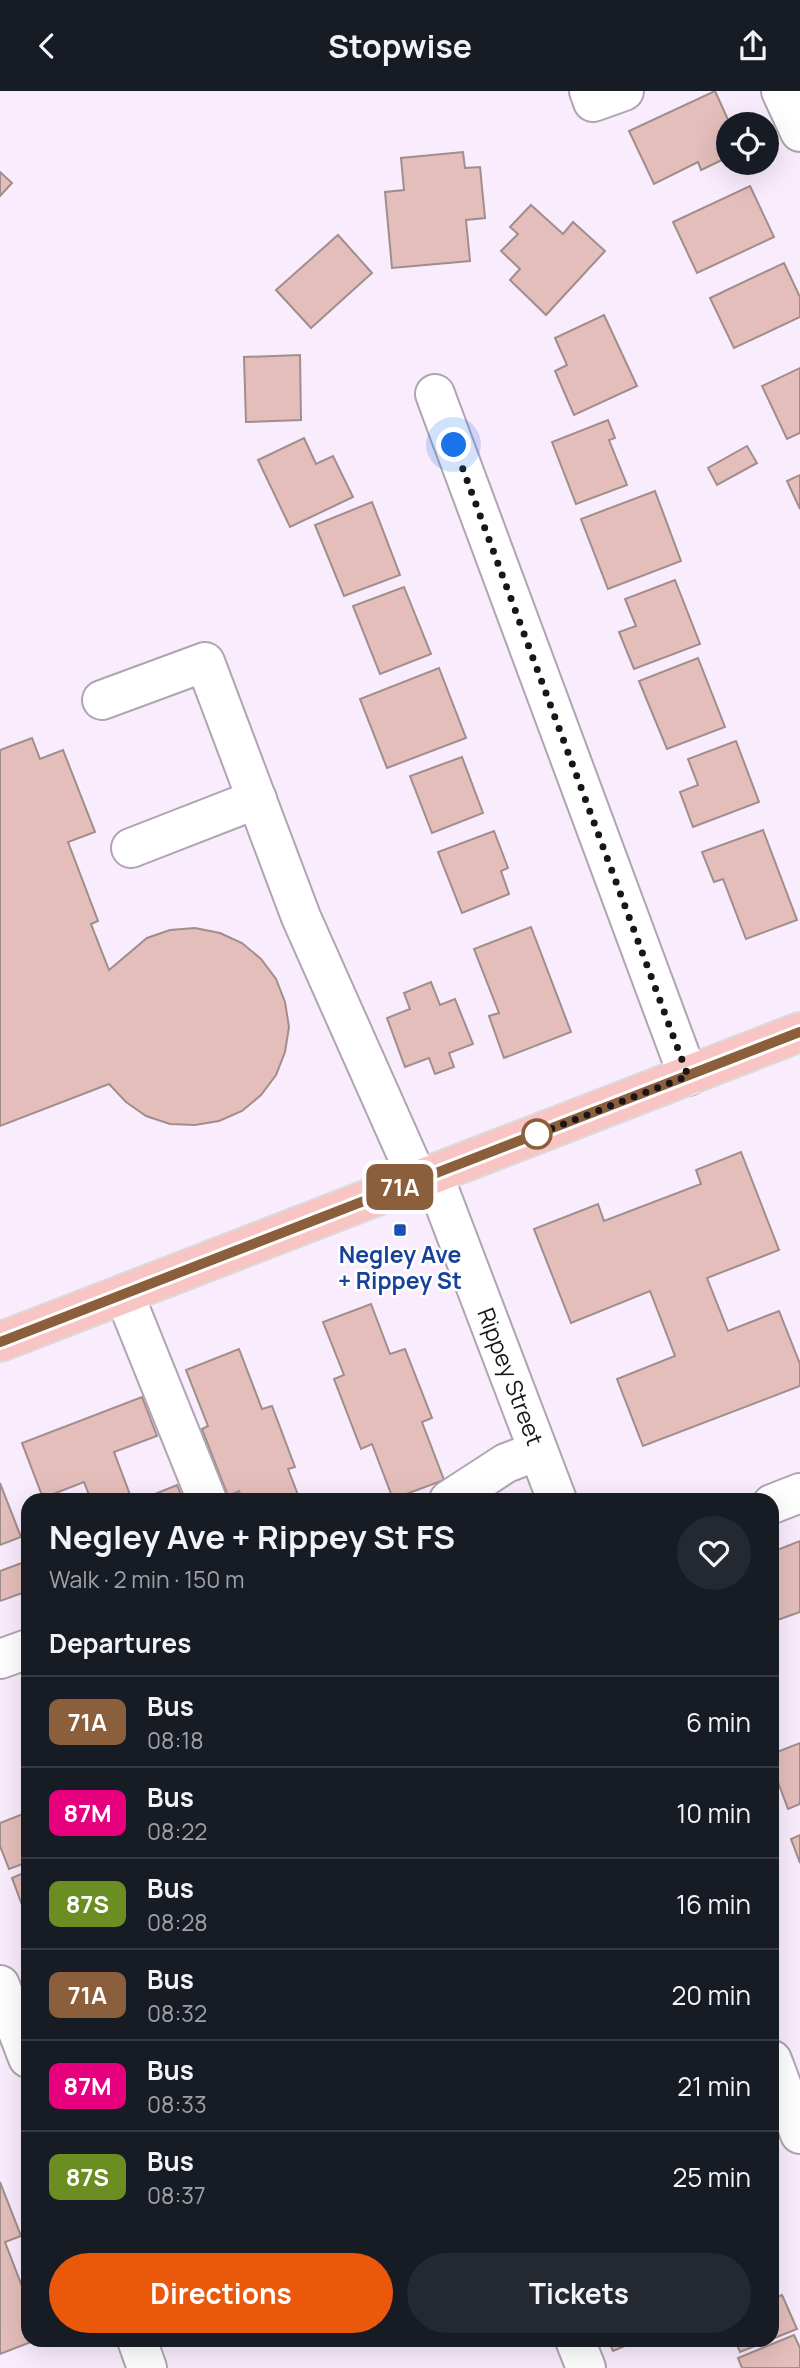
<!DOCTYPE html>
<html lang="en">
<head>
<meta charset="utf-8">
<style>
  :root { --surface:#171b24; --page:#242831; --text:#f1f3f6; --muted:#9ea1a6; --line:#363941; --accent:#ea580c }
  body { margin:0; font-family:Manrope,sans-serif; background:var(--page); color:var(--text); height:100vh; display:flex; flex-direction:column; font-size:26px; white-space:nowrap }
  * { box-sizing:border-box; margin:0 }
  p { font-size:23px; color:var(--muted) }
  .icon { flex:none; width:38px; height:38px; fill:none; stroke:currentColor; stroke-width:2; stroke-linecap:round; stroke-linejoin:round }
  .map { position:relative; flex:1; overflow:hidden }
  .side { position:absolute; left:21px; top:1402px; width:758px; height:854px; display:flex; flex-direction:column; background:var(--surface); border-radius:21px; box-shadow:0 7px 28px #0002 }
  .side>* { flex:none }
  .badge { padding:0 14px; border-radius:10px; font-size:24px; line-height:46px }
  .tools { position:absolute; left:716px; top:21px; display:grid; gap:14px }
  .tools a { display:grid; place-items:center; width:63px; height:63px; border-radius:50%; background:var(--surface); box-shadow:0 7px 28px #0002; font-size:35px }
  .you { position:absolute; width:35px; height:35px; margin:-18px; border:5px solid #fff; border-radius:50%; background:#1a73e8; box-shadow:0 0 0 10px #1a73e833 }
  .map>.badge { position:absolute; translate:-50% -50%; box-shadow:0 0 0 4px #fff }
  h2 { padding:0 28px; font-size:26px; line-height:63px }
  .round { display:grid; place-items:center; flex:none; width:74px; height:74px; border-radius:37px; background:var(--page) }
  .head { display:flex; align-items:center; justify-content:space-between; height:119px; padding:0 28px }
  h1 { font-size:33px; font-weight:700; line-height:52px }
  .cta { display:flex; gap:14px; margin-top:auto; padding:14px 28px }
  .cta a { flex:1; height:80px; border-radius:42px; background:var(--accent); color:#fff; font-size:28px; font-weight:700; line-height:80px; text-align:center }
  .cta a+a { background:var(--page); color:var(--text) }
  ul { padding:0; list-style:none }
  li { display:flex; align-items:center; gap:21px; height:91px; padding:0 28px; border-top:2px solid var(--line) }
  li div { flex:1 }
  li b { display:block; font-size:26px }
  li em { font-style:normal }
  li .badge { min-width:77px; font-weight:700; text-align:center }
  header { display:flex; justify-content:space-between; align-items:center; height:91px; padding:0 28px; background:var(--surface); font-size:32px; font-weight:700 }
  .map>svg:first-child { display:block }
  .building { fill:#e4bebb; stroke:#a18d8b; stroke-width:2 }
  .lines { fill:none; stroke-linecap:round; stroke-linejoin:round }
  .minor-casing { stroke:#b0a4b2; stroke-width:42 }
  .major-casing { stroke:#dadada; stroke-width:42 }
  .minor { stroke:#fff; stroke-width:38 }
  .major { stroke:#f8c5c4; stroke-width:38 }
  .line-casing { stroke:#fff; stroke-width:16 }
  .line { stroke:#8b5e3c; stroke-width:10 }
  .walk { stroke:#19151a; stroke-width:7; stroke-dasharray:0 12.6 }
  .stop-dot { fill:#fff; stroke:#8b5e3c; stroke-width:3.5 }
  .transit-dot { fill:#1a4fb4; stroke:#fff; stroke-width:2.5 }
  .labels { text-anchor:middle; stroke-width:5; stroke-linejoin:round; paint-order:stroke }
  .transit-label { font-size:23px; font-weight:bold; fill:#164399; stroke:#fff }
  .street-label { font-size:23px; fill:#19151a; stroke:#fff }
</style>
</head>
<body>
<header><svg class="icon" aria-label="back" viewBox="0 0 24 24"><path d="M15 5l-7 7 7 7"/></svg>Stopwise<svg class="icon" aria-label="share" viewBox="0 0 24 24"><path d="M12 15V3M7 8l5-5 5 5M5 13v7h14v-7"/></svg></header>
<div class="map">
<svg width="800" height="2277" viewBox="0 0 800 2277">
  <rect width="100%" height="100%" fill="#f9ecfc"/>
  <g class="building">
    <polygon points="715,0 730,33 728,33 728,66 701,79 698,71 654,93 629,40"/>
    <polygon points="463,61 465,77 480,76 485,127 466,129 470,170 392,177 385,101 404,99 401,67"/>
    <polygon points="0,81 12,92 0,105"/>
    <polygon points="750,95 774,146 697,182 673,131"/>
    <polygon points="531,114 563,143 573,131 605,160 546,224 510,189 520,178 501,160 518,143 510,136"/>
    <polygon points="338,144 372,182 311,237 276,199"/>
    <polygon points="784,172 800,206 800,226 734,257 710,207"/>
    <polygon points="604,224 637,295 574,324 555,280 567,274 555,247"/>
    <polygon points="300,264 301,329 246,331 244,266"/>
    <polygon points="800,277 800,342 787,348 762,295"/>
    <polygon points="608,329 615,347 609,349 627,394 576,413 552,351"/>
    <polygon points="304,347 316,373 333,365 353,406 290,436 258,369"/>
    <polygon points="747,355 757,372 717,394 708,377"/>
    <polygon points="800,384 800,418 787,390"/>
    <polygon points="655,400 681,470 608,498 581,428"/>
    <polygon points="372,411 400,484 344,505 315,434"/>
    <polygon points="675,489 700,553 634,578 619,541 636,535 625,508"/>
    <polygon points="404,496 431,563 380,583 353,515"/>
    <polygon points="698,567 725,636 667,658 639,590"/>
    <polygon points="439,577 466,647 387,677 360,608"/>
    <polygon points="32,647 40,668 63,659 95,741 68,751 98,830 91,833 109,879 147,847 170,839 195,837 220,842 242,852 261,868 276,888 285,911 289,936 285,961 276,984 261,1004 242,1020 219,1030 195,1034 170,1033 146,1025 126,1011 109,993 0,1035 0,659"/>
    <polygon points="736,650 759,711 693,736 680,701 698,694 688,668"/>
    <polygon points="462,666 483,722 432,742 410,685"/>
    <polygon points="763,739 797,829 746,848 723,788 714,791 702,761"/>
    <polygon points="494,740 508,777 501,780 509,803 462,822 438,761"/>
    <polygon points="531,836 571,941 504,967 489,925 499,922 474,858"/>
    <polygon points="431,891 440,914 455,908 473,953 449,962 454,976 435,983 429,967 405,976 387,927 410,918 404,902"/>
    <polygon points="741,1061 779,1159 707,1187 728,1240 779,1220 800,1273 800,1295 643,1355 617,1288 675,1265 650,1200 571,1232 534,1138 598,1113 604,1130 701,1093 696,1079"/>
    <polygon points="371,1213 390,1263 405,1258 432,1327 422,1331 444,1389 393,1408 372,1353 361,1358 334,1288 344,1284 323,1231"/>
    <polygon points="239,1258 262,1318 272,1315 295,1376 288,1378 300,1409 242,1409 239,1400 228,1405 202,1338 208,1335 186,1279"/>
    <polygon points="142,1306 157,1345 114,1361 132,1409 91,1409 84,1391 43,1407 22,1352"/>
    <polygon points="0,1392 21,1446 0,1454"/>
    <polygon points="177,1394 183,1409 140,1409"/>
    <polygon points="800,1450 800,1521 772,1531 772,1461"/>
    <polygon points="27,1470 28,1500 0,1510 0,1480"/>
    <polygon points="800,1652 800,1713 788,1718 772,1675 772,1663"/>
    <polygon points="28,1721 28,1771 9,1778 0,1755 0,1732"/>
    <polygon points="800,1744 800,1772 791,1748"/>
    <polygon points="28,1780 28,1830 12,1787"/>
    <polygon points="0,2091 21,2145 5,2151 28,2211 28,2249 36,2249 0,2263"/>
    <polygon points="782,2204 797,2238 772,2248 772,2208"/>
    <polygon points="794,2244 800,2257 800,2277 742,2277 738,2267"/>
    <polygon points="608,2249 639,2249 613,2260"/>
    <polygon points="735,2249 770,2249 740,2261"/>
  </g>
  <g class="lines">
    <defs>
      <g id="minor">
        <polyline points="589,0 593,11 624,0"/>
        <polyline points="781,0 800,41"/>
        <polyline points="435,303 688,985"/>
        <polyline points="102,609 205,571 301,826 418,1089"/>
        <polyline points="131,757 257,708"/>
        <path id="s1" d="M433,1083l124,326"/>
        <polyline points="124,1203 207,1409"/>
        <polyline points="449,1409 506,1372 538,1360"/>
        <polyline points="772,1413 800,1402"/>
        <polyline points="0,1568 28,1558"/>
        <polyline points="0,1894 28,1967"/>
        <polyline points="772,1969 800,2043"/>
        <polyline points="137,2249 147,2277"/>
        <polyline points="575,2249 586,2277"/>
      </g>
      <polyline id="major" points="0,1251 800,941"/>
    </defs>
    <use href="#minor" class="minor-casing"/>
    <use href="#major" class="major-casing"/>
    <use href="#minor" class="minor"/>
    <use href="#major" class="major"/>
  </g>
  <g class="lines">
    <defs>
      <polyline id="line" points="0,1251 800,941"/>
    </defs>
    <use href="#line" class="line-casing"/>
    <use href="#line" class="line"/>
    <polyline class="walk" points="454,354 688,985 535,1044 537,1043"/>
  </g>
  <circle class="stop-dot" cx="537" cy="1043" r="14"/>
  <rect class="transit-dot" x="393" y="1132" width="14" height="14" rx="3.5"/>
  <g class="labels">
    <g class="transit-label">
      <text x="400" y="1172">Negley Ave<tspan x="400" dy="26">+ Rippey St</tspan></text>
    </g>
    <g class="street-label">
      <text dy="8" stroke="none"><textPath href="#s1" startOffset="217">Rippey Street</textPath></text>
    </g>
  </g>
</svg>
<div class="tools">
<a><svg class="icon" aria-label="locate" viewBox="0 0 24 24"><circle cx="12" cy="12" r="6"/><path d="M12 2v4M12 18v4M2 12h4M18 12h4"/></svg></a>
</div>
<div class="you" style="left:454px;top:354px"></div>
<b class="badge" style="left:400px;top:1096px;background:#8b5e3c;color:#fff">71A</b>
<section class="side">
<div class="head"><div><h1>Negley Ave + Rippey St FS</h1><p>Walk · 2 min · 150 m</p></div><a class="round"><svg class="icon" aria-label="heart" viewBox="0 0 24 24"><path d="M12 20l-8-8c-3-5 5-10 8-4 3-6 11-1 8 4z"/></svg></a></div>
<h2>Departures</h2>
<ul>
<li><span class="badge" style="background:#8b5e3c;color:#fff">71A</span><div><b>Bus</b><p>08:18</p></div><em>6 min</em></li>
<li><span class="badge" style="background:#e6007e;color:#fff">87M</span><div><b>Bus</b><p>08:22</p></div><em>10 min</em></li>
<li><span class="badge" style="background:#6b8e23;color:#fff">87S</span><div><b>Bus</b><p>08:28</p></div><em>16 min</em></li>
<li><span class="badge" style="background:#8b5e3c;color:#fff">71A</span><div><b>Bus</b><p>08:32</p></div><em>20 min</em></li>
<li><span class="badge" style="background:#e6007e;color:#fff">87M</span><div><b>Bus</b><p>08:33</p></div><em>21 min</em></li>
<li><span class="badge" style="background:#6b8e23;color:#fff">87S</span><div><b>Bus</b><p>08:37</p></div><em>25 min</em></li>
</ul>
<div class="cta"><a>Directions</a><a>Tickets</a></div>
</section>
</div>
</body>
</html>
